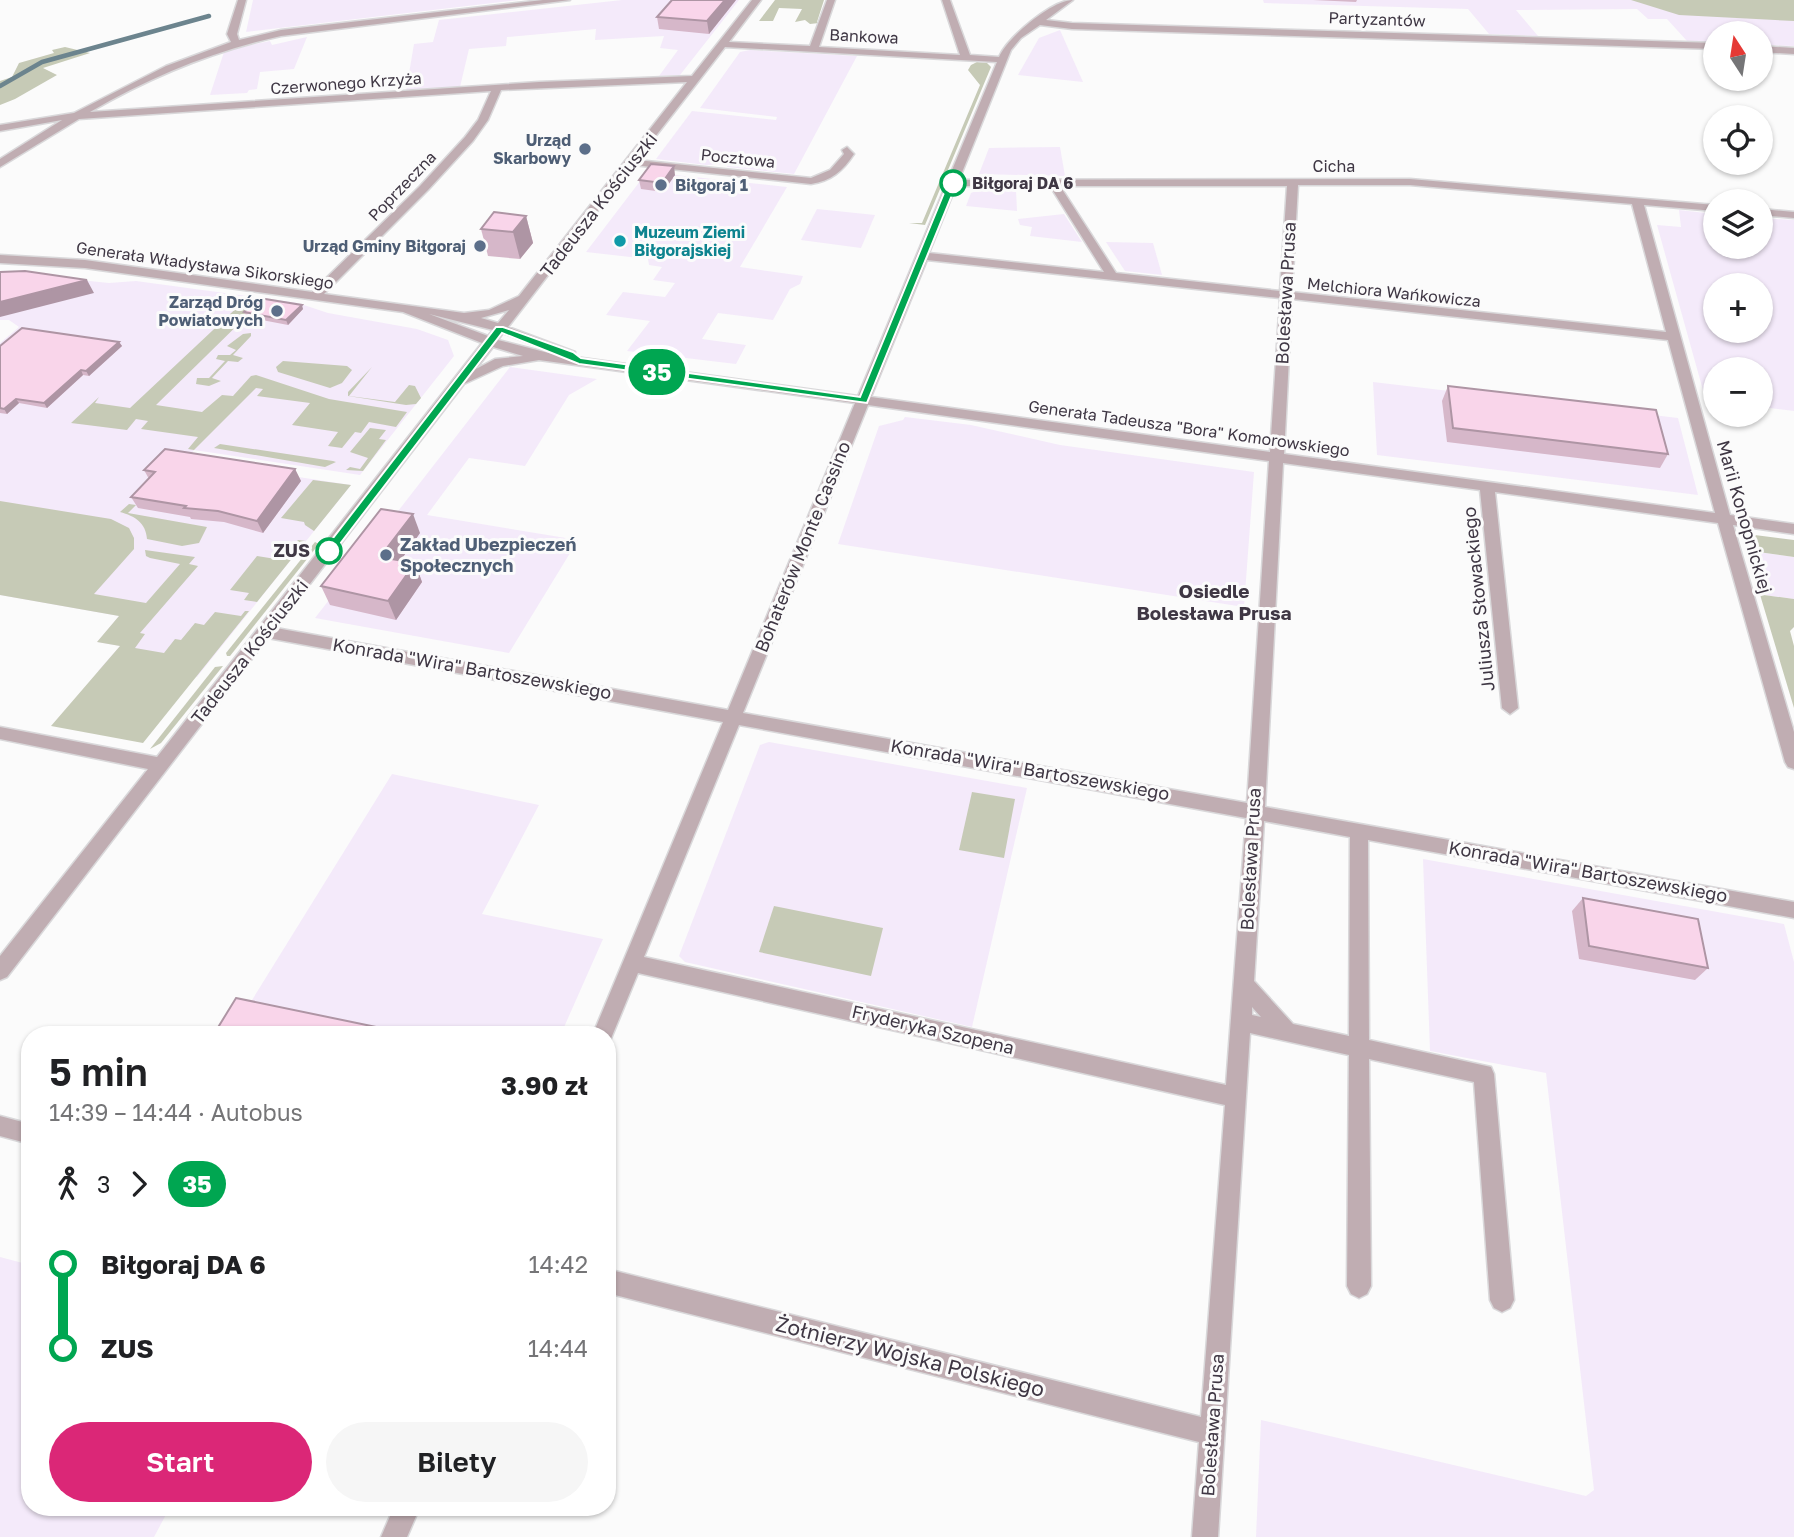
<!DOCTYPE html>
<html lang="pl">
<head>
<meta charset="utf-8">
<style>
  :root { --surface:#fff; --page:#f6f6f6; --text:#202124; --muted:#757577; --accent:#db2777 }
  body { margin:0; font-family:"Golos Text",sans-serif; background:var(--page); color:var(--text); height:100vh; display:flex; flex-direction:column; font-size:26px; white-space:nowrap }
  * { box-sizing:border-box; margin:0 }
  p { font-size:23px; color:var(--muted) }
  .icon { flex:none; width:38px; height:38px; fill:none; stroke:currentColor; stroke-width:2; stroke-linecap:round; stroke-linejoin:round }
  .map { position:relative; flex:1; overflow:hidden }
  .drawer { position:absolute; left:21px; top:1026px; width:595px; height:490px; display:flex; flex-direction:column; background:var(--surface); border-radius:28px; box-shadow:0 2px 5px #0004 }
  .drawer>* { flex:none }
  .badge { padding:0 14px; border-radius:23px; font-size:24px; line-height:46px }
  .needle { width:46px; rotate:348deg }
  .fabs { position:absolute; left:1703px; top:21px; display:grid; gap:14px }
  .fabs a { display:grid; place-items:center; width:70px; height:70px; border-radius:50%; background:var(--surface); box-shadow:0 2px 5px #0004; font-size:35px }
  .map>.badge { position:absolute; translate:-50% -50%; box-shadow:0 0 0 4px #fff }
  .legs { display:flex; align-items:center; gap:10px; height:77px; padding:0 28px; font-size:23px }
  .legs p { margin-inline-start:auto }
  .head { display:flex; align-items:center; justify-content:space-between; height:119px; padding:0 28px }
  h1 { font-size:38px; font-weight:600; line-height:52px }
  .action { display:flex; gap:14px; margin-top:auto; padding:14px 28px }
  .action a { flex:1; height:80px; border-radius:42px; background:var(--accent); color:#fff; font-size:28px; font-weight:600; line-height:80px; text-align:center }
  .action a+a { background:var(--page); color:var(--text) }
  ul { padding:0 28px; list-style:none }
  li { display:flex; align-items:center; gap:24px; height:84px; font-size:26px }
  li i { display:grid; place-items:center; width:10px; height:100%; margin:0 9px; background:currentColor }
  li i::after { content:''; width:18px; height:18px; margin:-9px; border:5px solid; border-radius:50%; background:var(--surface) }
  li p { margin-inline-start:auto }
  li:first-child i { background:linear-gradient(#0000 50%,currentColor 0) }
  li:last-child i { background:linear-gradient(currentColor 50%,#0000 0) }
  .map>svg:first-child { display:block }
  .built { fill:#f4eafa; fill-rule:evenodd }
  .green { fill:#c6cab6 }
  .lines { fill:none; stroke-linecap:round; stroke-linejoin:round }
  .stream { stroke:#6c848e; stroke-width:4.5 }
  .minor-casing { stroke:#d9d8da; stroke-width:3 }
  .minor { fill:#c0adb2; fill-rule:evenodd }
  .wall { fill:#d6b7c9 }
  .shaded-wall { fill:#ae95a4 }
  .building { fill:#f9d5ea; stroke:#ae95a4; stroke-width:2 }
  .line-1 { fill:#00a651; stroke:#fff; stroke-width:2 }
  .service-dot { fill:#5c6f8a; stroke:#fbfbfb; stroke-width:2.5 }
  .stop-1-dot { fill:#fff; stroke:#00a651; stroke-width:3.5 }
  .culture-dot { fill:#0f9aa8; stroke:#fbfbfb; stroke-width:2.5 }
  .labels { text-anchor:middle; stroke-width:6; stroke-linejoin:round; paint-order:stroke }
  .far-street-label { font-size:16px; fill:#3f3744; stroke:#fbfbfb }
  .far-service-label { font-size:16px; font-weight:bold; fill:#4e5e75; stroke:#fbfbfb; text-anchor:end }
  .far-stop-label { font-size:16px; font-weight:bold; fill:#3f3744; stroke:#fbfbfb; text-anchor:start }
  .far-culture-label { font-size:16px; font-weight:bold; fill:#0d838f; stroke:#fbfbfb; text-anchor:start }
  .street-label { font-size:18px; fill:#3f3744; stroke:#fbfbfb }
  .service-label { font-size:18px; font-weight:bold; fill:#4e5e75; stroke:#fbfbfb; text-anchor:start }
  .stop-label { font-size:18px; font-weight:bold; fill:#3f3744; stroke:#fbfbfb; text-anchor:end }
  .neighbourhood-label { font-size:19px; font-weight:bold; fill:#3f3744; stroke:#fbfbfb }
  .near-street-label { font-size:21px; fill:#3f3744; stroke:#fbfbfb }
</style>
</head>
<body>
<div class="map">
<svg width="1794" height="1537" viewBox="0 0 1794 1537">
  <rect width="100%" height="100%" fill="#fbfbfb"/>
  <g class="built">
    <polygon points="253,0 519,0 246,32"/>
    <polygon points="622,0 739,0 680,75 659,76 678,50 660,48 664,36 595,40 596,29 507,37 506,46 469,49 460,87 406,91 414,44 433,42 439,20"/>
    <polygon points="1263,0 1794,0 1794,46 1761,45 1760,33 1715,33 1715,43 1687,41 1667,19 1648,19 1637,9 1516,10 1538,36 1489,34 1468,9 1264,3"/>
    <polygon points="1060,30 1083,82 1018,75 1039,38"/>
    <polygon points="307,37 294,69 260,72 257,89 249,90 247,93 210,95 224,52 251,45 270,41 272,45"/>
    <polygon points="750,50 857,56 794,174 727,167 728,164 706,165 656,159 692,111 776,120 777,117 700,108 740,52"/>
    <polygon points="1060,147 1065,176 979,174 989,148"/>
    <polygon points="647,172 787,187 740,267 803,276 800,284 790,289 773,320 718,313 702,339 746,345 736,364 627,351 650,321 606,315 623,292 665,297 675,283 653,280 662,267 649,265 648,259 586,252"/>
    <polygon points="1016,190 1017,211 966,206 971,193 976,191"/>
    <polygon points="817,209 875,215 861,248 801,240"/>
    <path d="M1679,210l36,4v33h45l1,-29 33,2v191l-33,-4 -1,-38h-45v33l-9,-1 -49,-176 24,2zM1715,285h45v46h-45z"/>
    <polygon points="1064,214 1082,242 1030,236 1032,227 1020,225 1018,219"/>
    <polygon points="1106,242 1153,243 1162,275 1125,271"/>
    <polygon points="11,273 109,283 136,281 298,303 328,313 417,329 448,340 454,356 360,475 194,450 186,460 351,485 197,677 98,671 120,646 97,642 119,616 0,595 0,343 19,327 9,320 0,320 0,291"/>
    <polygon points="510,367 597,379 569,395 525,466 469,458 427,515 578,540 509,653 315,618"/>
    <polygon points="1373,382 1678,418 1698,495 1377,455"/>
    <polygon points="905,417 971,425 1060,445 1254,472 1244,607 838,544 879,426 903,420"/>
    <polygon points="1750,551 1794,557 1794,599 1764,595"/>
    <polygon points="769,742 1027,788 972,1027 685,962 679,956 760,745"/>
    <polygon points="392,774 539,805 482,914 603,939 561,1034 231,1034"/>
    <polygon points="1423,859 1784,924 1794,962 1794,1537 1256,1537 1261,1420 1586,1496 1594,1490 1546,1073 1430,1051"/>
    <polygon points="0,1257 30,1265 30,1507 170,1507 154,1537 0,1537"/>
  </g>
  <g class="green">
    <polygon points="775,0 824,0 817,22 819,23 810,24 805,20 795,22 802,9 779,8 773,21 759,21"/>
    <polygon points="1631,0 1794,0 1794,21 1679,15"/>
    <polygon points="65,47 90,53 43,68 57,75 15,99 0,105 0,81 12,77 19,63 54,53 52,50"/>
    <polygon points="977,62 987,63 991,67 925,225 909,223 922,223 980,85 968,70 971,65"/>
    <polygon points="245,300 261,302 156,405 202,412 222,395 233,396 251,376 256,375 329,399 407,412 396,427 369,422 361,433 355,432 342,448 328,446 338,432 292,425 310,403 257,396 263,389 256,388 194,450 188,449 198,437 141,429 148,421 136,419 127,430 71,423 99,397 95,403 130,408"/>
    <polygon points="251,333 251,336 233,355 243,358 238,362 228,361 212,378 221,381 209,386 196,384 197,378 209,378 225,361 216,359 218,355 230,355 236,350 227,346 243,334"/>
    <polygon points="283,361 347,366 352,370 342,383 330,388 278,372 276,367"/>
    <polygon points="372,367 349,396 395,402 409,385 415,386 421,398 416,404 406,405 348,396 348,392"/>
    <polygon points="370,428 386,430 379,439 386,440 363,471 346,470 350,467 360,469 368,458 350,452"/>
    <polygon points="220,444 333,461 336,462 325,467 214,448"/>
    <polygon points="313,480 351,485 314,531 305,525 304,522 281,518"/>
    <polygon points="0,501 111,519 129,528 134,538 134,549 94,594 146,603 180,564 150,558 146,556 145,550 195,557 189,564 198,566 140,633 145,634 135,648 164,653 175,639 181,640 195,623 204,625 215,612 241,616 245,611 249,611 143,743 51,726 120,646 97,642 119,616 0,595"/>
    <path d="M129,504l7,1 -8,8 79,14 -8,16 -17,3 -35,-7c-1,-16 -12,-23 -27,-27z"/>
    <polygon points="1747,534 1794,540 1794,557 1751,551 1752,556 1748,556 1744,541"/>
    <polygon points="298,540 306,541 257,602 244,600 249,593 230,590 257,556 282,560"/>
    <polygon points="315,542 319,544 230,656 227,656 226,653"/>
    <polygon points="1749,558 1753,559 1764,595 1794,599 1794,627 1790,631 1794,646 1794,708"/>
    <polygon points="223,666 161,743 150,749 215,667"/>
    <polygon points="972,792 1015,799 1004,858 959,850"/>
    <polygon points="774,906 883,928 871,976 759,952"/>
  </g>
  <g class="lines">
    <polyline class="stream" points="0,86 42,62 209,16"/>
    <defs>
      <g id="minor">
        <path d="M238,0h8l-9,34 2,6 42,-10 262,-30h27l-289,36c-68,15 -131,41 -191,76l449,-30 153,-6 60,-76h9l-32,42 81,4 17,-46h8l-16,47 141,8 -18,-55h8l20,55 29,2c9,-20 53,-57 74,-57l-27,20 26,3 643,20v6l-643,-20 -32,-4 -19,13 -10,12 -52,130 451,-1 305,26v6l-71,-6 86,310 64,9v10l-61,-9 61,207v37l-6,-2 -3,-5 -67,-239 -223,-31 23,216 -8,6 -8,-6 -22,-218 -197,-27 -18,344 529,95v16l-426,-78 1,200 122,27 3,7 20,226 -4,8 -8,4 -8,-4 -4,-8 -16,-218 -105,-23 2,227 -4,8 -8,4 -8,-4 -4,-8 2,-231 -99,-22 -32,504h-26l7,-95 -592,-149v-24l594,148 24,-312 -587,-132 -28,68 -3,1v-8h-14l130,-312 -455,-84 -261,339 -7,3v-24l148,-187 -148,-30v-12l157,30 325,-414 -79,-31 -318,-44 -85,-5v-8l85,5 227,32 108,-106 45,-49 13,-17 13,-29 -412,28 -79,48v-8l62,-39 -62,11v-6l74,-12 92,-47 65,-24 -4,-8zM725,47l272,15 -139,334 -283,-39v-5l-67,-25 125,-162 178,19c20,-3 32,-13 43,-30l-7,-7 -5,3 2,4 -14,16 -19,8 -174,-18zM687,82l-168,214 -30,14 -25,3 -140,-19 104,-104 45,-49 15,-21 13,-30zM1298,185h112l222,19 34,128 -374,-40zM956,186h94l54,86 -175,-19zM1060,186h227l-7,105 -164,-18zM927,260l353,38 -10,154 -399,-55zM1292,299l376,41 47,173 -431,-59zM509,310l-11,13 -17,-5zM429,314l64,16 -5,6zM503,333l61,24 -66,-17zM493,347l30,9 -28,3 -19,10zM539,360l316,43 -127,307 -452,-82 188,-244 39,-18zM868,405l401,56 -22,342 -504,-90zM739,725l507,93 -20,267 -582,-128zM1264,821l86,16 -1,199 -56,-12 -39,-43zM1252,1007l9,10 -9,-2z"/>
        <polygon points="1760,46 1794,48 1794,54 1760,52"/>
        <polygon points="1760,209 1794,212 1794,218 1760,215"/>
        <polygon points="0,1116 30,1124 30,1144 0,1136"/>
        <polygon points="394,1507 420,1507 407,1537 381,1537"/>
      </g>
    </defs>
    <use href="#minor" class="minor-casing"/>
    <use href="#minor" class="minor"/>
  </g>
  <g class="wall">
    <polygon points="736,0 709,34 659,29 657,17"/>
    <polygon points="1313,0 1357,0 1356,2"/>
    <polygon points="675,175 663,192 641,189 639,180"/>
    <polygon points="526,216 533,243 520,259 488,256 481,229"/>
    <polygon points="303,309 288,325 246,317 244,312"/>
    <polygon points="119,342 122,346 89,376 83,375 47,408 19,403 7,414 0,413 0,346"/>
    <polygon points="1448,386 1668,454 1660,468 1447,442 1442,401"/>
    <polygon points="295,469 301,481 263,533 224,522 191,519 190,517 138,508 131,497 149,479 144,470"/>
    <polygon points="420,533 400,561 415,563 422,582 396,620 330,605 321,586"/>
    <polygon points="1583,898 1708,968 1695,980 1579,959 1572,911"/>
  </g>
  <g class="shaded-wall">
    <polygon points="725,0 736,0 709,34 707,21"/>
    <polygon points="674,166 675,175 663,192 662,183"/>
    <polygon points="526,216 533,243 520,259 513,232"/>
    <polygon points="87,280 94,293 0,317 0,302"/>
    <polygon points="302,305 303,309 288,325 286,320"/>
    <polygon points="119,342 122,346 89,376 86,371"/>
    <polygon points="81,370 83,375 47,408 44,403"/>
    <polygon points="16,399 19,403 7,414 4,409"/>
    <polygon points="295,469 301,481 263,533 257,521"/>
    <polygon points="413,514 420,533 389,577 380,557"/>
    <polygon points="415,563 422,582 396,620 388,601"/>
  </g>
  <g class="building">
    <polygon points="672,0 725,0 707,21 657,17"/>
    <polygon points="651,164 674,166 662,183 639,180"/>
    <polygon points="494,212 526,216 513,232 481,229"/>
    <polygon points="25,271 87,280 0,302 0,272"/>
    <polygon points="259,298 302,305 286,320 244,312"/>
    <polygon points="22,328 119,342 86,371 81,370 44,403 16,399 4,409 0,408 0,346"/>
    <polygon points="1448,386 1656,410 1668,454 1453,428"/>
    <polygon points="165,449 295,469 257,521 218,511 184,508 186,506 131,497 155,472 144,470"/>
    <polygon points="381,509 413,514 380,557 415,563 388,601 321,586"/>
    <polygon points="1583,898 1698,919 1708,968 1589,946"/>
    <polygon points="236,998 410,1034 214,1034"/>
  </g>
  <polygon class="line-1" points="953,180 957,183 867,403 579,364 502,333 333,553 329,554 323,551 496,327 503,327 573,352 581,358 860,397 948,183"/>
  <g class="service-dot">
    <circle cx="585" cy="149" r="7"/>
    <circle cx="661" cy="185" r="7"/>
    <circle cx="480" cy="246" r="7"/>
    <circle cx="277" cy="311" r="7"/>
    <circle cx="386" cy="555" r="7"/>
  </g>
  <g class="stop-1-dot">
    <circle cx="953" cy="183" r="12"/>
    <circle cx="329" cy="551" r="12"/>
  </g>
  <circle class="culture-dot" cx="620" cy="241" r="7"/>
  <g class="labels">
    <g class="far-street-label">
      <text transform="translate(1377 19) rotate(2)" y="6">Partyzantów</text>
      <text transform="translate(864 36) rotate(3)" y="6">Bankowa</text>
      <text transform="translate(346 83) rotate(-4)" y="6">Czerwonego Krzyża</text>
      <text transform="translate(738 158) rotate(6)" y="6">Pocztowa</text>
      <text x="1334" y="172">Cicha</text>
      <text transform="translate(402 186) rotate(-46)" y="6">Poprzeczna</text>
      <text transform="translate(205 265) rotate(8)" y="6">Generała Władysława Sikorskiego</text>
      <text transform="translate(1394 292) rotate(6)" y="6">Melchiora Wańkowicza</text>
      <text transform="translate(1189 428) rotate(8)" y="6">Generała Tadeusza "Bora" Komorowskiego</text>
    </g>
    <g class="far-service-label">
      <text x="571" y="146">Urząd<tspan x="571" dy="18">Skarbowy</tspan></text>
      <text x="675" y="191" text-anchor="start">Biłgoraj 1</text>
      <text x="466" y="252">Urząd Gminy Biłgoraj</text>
      <text x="263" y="308">Zarząd Dróg<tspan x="263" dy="18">Powiatowych</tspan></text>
    </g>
    <g class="far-stop-label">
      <text x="972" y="189">Biłgoraj DA 6</text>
    </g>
    <g class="far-culture-label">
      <text x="634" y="238">Muzeum Ziemi<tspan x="634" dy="18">Biłgorajskiej</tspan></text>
    </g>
    <g class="street-label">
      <text transform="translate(599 205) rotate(-52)" y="6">Tadeusza Kościuszki</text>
      <text transform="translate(1286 293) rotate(-87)" y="6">Bolesława Prusa</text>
      <text transform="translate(1744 517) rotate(74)" y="6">Marii Konopnickiej</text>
      <text transform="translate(803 547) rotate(-68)" y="6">Bohaterów Monte Cassino</text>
      <text transform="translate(1479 599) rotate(-96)" y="6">Juliusza Słowackiego</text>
      <text transform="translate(250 652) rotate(-52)" y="6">Tadeusza Kościuszki</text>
      <text transform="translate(472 669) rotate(10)" y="6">Konrada "Wira" Bartoszewskiego</text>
      <text transform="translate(1030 770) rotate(10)" y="6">Konrada "Wira" Bartoszewskiego</text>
      <text transform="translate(1251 859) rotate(-87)" y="6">Bolesława Prusa</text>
      <text transform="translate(1588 872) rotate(10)" y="6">Konrada "Wira" Bartoszewskiego</text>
      <text transform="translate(933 1030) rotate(13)" y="6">Fryderyka Szopena</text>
      <text transform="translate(1213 1425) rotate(-86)" y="6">Bolesława Prusa</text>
    </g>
    <g class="service-label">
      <text x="400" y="551">Zakład Ubezpieczeń<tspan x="400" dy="21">Społecznych</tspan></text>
    </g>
    <g class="stop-label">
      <text x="310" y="557">ZUS</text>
    </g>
    <g class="neighbourhood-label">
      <text x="1214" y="598">Osiedle<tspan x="1214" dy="22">Bolesława Prusa</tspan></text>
    </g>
    <g class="near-street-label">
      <text transform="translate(910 1357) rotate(14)" y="7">Żołnierzy Wojska Polskiego</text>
    </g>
  </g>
</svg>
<div class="fabs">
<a><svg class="needle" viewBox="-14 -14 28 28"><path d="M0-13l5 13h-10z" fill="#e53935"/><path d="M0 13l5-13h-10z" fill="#757577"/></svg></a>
<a><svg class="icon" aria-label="locate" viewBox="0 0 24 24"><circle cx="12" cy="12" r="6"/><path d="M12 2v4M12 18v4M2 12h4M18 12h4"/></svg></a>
<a><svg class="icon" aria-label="layers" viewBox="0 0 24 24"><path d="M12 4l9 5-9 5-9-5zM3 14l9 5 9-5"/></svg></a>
<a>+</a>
<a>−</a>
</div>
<b class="badge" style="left:657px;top:372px;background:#00a651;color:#fff">35</b>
<section class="drawer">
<div class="head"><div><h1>5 min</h1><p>14:39 – 14:44 · Autobus</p></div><b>3.90 zł</b></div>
<div class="legs"><svg class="icon" aria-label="walk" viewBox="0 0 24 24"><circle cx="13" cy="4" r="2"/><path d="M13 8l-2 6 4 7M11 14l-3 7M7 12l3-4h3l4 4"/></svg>3<svg class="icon" aria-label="forward" viewBox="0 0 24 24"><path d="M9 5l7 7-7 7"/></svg><b class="badge" style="background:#00a651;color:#fff">35</b></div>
<ul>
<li><i style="color:#00a651"></i><b>Biłgoraj DA 6</b><p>14:42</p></li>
<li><i style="color:#00a651"></i><b>ZUS</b><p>14:44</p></li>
</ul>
<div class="action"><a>Start</a><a>Bilety</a></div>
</section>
</div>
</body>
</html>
